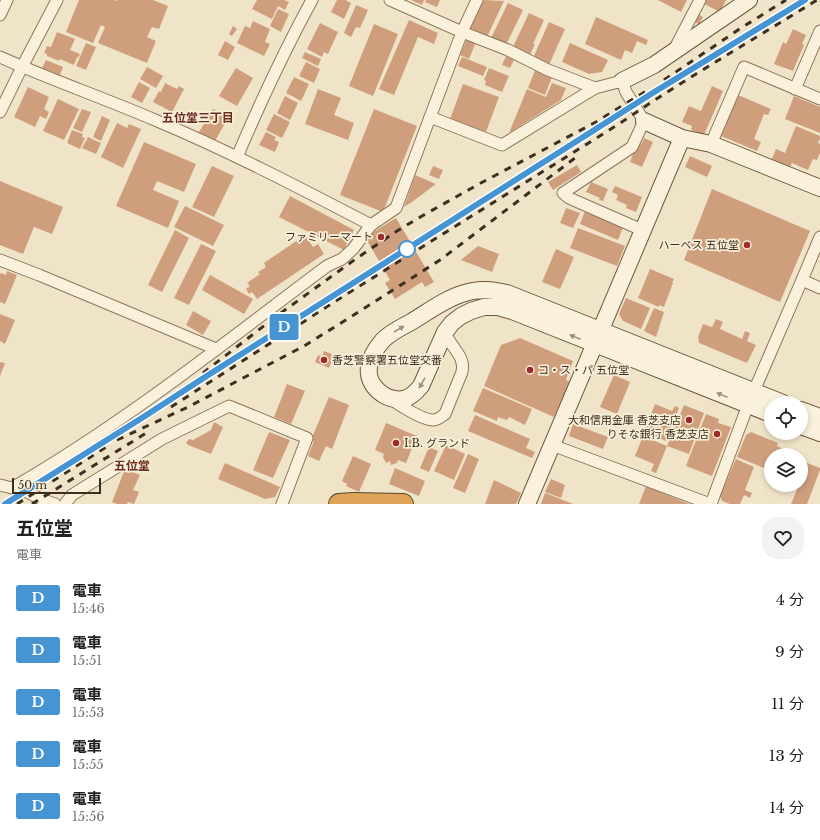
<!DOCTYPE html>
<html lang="ja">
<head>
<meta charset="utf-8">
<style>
  :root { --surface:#fff; --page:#f2f2f2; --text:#222; --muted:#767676 }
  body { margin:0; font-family:"Libre Baskerville","Noto Sans JP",serif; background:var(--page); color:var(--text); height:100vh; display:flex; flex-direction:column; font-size:15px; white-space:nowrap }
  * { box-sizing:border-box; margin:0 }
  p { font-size:13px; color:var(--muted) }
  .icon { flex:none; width:22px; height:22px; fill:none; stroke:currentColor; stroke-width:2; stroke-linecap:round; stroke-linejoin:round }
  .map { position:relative; height:504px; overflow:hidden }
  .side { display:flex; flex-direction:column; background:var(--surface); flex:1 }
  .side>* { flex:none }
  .badge { padding:0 8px; border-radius:3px; font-size:14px; line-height:26px }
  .tools { position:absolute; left:764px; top:396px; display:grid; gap:8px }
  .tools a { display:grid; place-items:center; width:44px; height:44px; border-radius:50%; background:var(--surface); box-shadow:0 2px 6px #0003; font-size:20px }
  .scale { position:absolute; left:12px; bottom:10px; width:89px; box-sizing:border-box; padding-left:4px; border:2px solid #3d2e20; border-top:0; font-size:11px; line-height:14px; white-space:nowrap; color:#3d2e20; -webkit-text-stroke:3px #f7eed8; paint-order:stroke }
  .map>.badge { position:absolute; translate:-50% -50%; box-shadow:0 0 0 2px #fff }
  .round { display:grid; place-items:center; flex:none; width:42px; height:42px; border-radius:16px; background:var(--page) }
  .summary { display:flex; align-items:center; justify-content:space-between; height:68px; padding:0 16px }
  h1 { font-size:19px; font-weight:700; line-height:30px }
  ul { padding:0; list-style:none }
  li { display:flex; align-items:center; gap:12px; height:52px; padding:0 16px }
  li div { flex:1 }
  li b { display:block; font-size:15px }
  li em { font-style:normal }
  li .badge { min-width:44px; font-weight:700; text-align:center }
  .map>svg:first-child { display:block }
  .building { fill:#cf9f7d }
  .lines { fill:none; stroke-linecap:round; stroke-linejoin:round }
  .street-casing { stroke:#8d765c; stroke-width:13 }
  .secondary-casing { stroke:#6f573f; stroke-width:18 }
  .highway-casing { stroke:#5b4430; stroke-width:22 }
  .street { stroke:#faf1dc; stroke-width:11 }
  .secondary { stroke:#faf1dc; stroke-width:16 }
  .highway { stroke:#e0a458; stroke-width:20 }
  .rail { stroke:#3d2e20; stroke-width:3; stroke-dasharray:7 7; stroke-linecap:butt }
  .oneway { fill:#9c907e }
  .line-casing { stroke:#fff; stroke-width:9 }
  .line { stroke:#4694d1; stroke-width:6 }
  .poi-dot { fill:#9e2a2b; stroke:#f7eed8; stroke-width:1.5 }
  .stop-dot { fill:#fff; stroke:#4694d1; stroke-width:2 }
  .labels { text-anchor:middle; stroke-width:3.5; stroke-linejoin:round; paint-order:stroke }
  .poi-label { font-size:11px; fill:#3d2e20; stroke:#f7eed8; text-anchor:end }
  .neighbourhood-label { font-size:12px; font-weight:bold; fill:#6b2e1e; stroke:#f7eed8 }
</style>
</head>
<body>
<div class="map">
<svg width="820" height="504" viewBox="0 0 820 504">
  <rect width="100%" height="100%" fill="#f0e4c8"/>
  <g class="building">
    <polygon points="79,0 114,0 117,1 117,0 153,0 168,6 159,29 152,27 147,37 156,41 147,63 98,43 105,27 101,25 93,43 66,32"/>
    <polygon points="257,0 284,0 289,2 285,10 278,6 272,19 252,9"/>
    <polygon points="337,0 345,0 351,3 344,19 331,12"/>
    <polygon points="411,0 424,0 422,5"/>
    <polygon points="426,0 440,0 437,7 425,2"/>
    <polygon points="484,0 504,1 487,37 470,29"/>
    <polygon points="658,0 687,0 681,12"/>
    <polygon points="706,0 726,0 720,12 704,4"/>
    <polygon points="508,3 523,10 506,45 491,38"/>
    <polygon points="356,5 368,10 360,28 356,27 351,37 344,33"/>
    <polygon points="278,9 289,14 281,32 270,26"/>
    <polygon points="529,13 544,20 533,44 535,44 529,57 512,49"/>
    <polygon points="698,14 703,17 699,24 694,22"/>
    <polygon points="596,17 648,40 646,45 637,41 632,53 625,50 621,60 585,44"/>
    <polygon points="409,20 438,33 434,44 418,37 394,95 379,89"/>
    <polygon points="253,21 270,29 265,42 270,44 264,56 237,43 245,26 250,28"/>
    <polygon points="549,22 565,29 549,65 533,58"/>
    <polygon points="320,23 338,32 328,54 324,52 322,57 307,49"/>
    <polygon points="374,24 398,34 373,96 349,86"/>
    <polygon points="233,26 237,29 232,36 229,34"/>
    <polygon points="793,29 806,35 802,44 804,45 793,71 774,64 783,42 786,44"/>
    <polygon points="57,32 75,39 70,50 80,54 78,58 77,57 74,65 60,59 59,61 47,56 47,54 44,53 47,46 51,47"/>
    <polygon points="467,39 476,42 469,59 460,55"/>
    <polygon points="225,41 235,47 228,60 218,55"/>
    <polygon points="86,43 96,47 86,70 76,66"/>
    <polygon points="570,43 608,60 602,72 589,74 562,62"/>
    <polygon points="305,52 321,59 318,66 302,58"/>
    <polygon points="506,56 514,60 510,68 502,65"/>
    <polygon points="462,57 487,67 483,76 458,66"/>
    <polygon points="46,60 63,67 60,75 42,68"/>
    <polygon points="306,62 320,69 314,83 299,76"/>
    <polygon points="147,67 163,76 156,88 140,79"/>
    <polygon points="236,68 253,78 237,106 219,96"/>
    <polygon points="489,68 509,76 502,92 485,85 486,81 484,80"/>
    <polygon points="535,70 552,77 545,95 528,88"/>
    <polygon points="294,77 309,84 301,101 286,93"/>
    <polygon points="139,82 150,88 142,103 131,97"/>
    <polygon points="165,83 177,89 179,86 184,89 172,112 153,102 159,91 161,92"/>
    <polygon points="552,83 566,88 561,100 509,133 527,89 546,97"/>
    <polygon points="463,84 499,97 486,132 450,119"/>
    <polygon points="712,86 723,91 704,135 691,130 692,126 682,122 689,106 701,111"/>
    <polygon points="28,87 49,97 44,109 49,112 46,119 40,116 35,127 14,117"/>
    <polygon points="318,89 341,98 334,115 354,123 348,140 305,124"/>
    <polygon points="738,95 771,109 768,115 764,114 754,139 761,142 757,151 721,136"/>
    <polygon points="285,96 298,103 290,120 277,113"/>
    <polygon points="794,96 820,107 820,133 785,119"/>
    <polygon points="58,99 79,109 64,140 43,131"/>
    <polygon points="82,109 91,112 82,132 73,128"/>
    <polygon points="213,109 228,118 215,141 199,132"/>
    <polygon points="374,109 417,126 383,212 340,195"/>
    <polygon points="274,114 290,122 282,138 266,130"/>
    <polygon points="102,116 110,120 101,141 93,137"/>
    <polygon points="117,123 127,128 129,124 141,129 123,168 101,157"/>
    <polygon points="796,126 820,136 820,139 818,143 820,144 820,153 817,160 813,159 808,170 792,163 790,167 772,159 776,149 785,153"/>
    <polygon points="72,130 83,134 82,137 85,138 80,149 67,143"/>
    <polygon points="266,132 276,137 274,140 279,142 275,152 259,145"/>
    <polygon points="88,137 101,143 96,154 82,148"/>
    <polygon points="644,138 653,142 642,167 630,162 637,143 641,145"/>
    <polygon points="144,142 196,164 184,192 157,181 153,190 179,201 168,228 116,206"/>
    <polygon points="690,156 712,166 707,177 685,167"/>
    <polygon points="577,165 581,172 553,190 548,182"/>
    <polygon points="212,166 234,176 214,217 192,207"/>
    <polygon points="433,166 443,170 439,179 429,175"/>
    <polygon points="415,175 436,184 412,202 404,207"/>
    <polygon points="0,181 63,207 52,234 34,227 23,254 0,245"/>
    <polygon points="591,182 608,189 603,201 599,200 600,198 586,192"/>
    <polygon points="615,186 642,197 636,212 626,208 627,205 616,200 618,195 612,192"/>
    <polygon points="712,189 810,231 780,302 684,260"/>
    <polygon points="290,196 354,230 344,250 279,217"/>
    <polygon points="185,206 224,225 213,246 174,227"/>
    <polygon points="566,208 580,213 573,228 560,223"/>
    <polygon points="585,211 623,227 618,240 580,224"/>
    <polygon points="396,218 434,282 425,287 422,282 395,299 385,283 390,280 365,237"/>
    <polygon points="578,228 625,246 617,266 570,248"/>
    <polygon points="175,230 189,238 162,292 148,285"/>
    <polygon points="305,235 313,247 318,244 324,254 257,299 252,292 249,294 246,289 250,286 247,283 260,274 258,272 266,267 264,263"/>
    <polygon points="201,244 216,251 189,305 174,298"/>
    <polygon points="478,246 499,254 492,272 461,260"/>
    <polygon points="556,249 574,257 560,289 542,282"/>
    <polygon points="650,269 674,279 672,283 673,283 664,307 659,305 659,307 638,298"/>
    <polygon points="7,271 17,275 5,304 0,302 0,274 1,273 6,275"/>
    <polygon points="210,275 253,299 244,314 202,290"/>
    <polygon points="626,298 650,308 641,329 623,321 619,314"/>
    <polygon points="654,308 664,312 656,337 644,331"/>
    <polygon points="193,311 211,321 203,335 186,325"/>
    <polygon points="0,314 15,320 5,344 0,341"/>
    <polygon points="716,319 723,322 720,329 742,339 745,331 750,333 747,341 756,345 747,363 699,343 698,337 703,324 712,327"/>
    <polygon points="520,338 573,361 566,380 570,382 554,417 484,386 501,345"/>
    <polygon points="324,351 334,355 329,368 315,362 318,355 322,357"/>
    <polygon points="0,362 5,363 0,376"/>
    <polygon points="614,375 630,382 617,414 600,407"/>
    <polygon points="287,384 305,391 291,424 274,417"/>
    <polygon points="483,388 532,409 525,425 509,417 507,420 498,417 497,421 473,411"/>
    <polygon points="329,397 349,405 332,449 326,446 319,461 308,456 314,441 311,440"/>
    <polygon points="655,404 672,411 675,406 679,408 666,441 644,432"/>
    <polygon points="684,405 704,413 689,454 667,446"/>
    <polygon points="706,414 719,419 718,423 731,427 712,476 686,466"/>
    <polygon points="475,415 530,439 526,448 535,452 532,458 468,431"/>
    <polygon points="214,422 223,427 211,454 188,445 186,443 189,439 193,440 211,430"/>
    <polygon points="386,423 417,436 406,463 398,460 397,463 391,465 390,461 386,463 383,457 384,454 375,450"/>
    <polygon points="573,424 608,437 603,449 569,436"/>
    <polygon points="269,432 290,440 273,478 253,470"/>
    <polygon points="751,432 778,443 777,446 796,455 771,455 771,471 737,457 746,435"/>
    <polygon points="643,436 667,446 656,473 651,471 654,464 635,456"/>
    <polygon points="446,445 465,454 454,480 434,471"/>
    <polygon points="429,447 438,451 429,472 420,468"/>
    <polygon points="468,454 479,459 465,493 453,488"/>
    <polygon points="353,456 371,464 359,492 346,486 347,484 342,481"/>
    <polygon points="736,459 754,467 745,490 752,493 750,498 744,495 740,504 730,504 722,501 720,496"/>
    <polygon points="225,463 280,487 275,497 265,499 218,479"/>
    <polygon points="807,463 820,468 820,470 807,504 791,504 799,485 801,485 801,479"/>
    <polygon points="395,468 425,481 419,496 389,484"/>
    <polygon points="125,469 140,475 133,490 139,492 134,504 128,502 127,504 117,504 112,502"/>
    <polygon points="551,479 565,485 561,498 545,492"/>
    <polygon points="494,480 521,493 516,504 485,504"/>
    <polygon points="646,486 689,504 639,504"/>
    <polygon points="545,493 573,504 541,504"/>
  </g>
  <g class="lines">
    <defs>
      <g id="street">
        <polyline points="390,0 462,32 508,50 548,70 595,88 622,81 626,92 644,121 632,147 563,193 569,198 642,230"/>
        <polyline points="0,15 7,0"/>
        <polyline points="674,50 700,0"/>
        <path d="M0,57c51,23 104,41 155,63 74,31 145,68 216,105l25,-17 66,-176 15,-32"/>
        <polyline points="795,89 820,31"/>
        <polyline points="0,112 22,67 57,0"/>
        <polyline points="430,117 502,145 595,88"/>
        <polyline points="711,144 744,67 820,99"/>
        <path d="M237,157c23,-54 47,-106 75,-157"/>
        <polyline points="0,260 39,275 216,349"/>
        <polyline points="802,280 820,288"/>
        <polyline points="754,391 802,280 820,237"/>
        <path d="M391,399c8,6 33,22 43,21 4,0 8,-4 11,-6l17,-42c4,-16 -12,-25 -17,-40"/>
        <polyline points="552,445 710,504"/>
        <polyline points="0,485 25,491 41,499 55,504"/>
        <path d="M12,488c111,-64 212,-145 315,-222l15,-7 11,-10 18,-24"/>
        <polyline points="65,504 72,495 162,439 229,406 307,438 282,504"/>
        <polyline points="711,504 748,405"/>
      </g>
      <g id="secondary">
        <polyline points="622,81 654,65 749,0"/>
        <polyline points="644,121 682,138 711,144 820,188"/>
        <polyline points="801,410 820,417"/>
        <path d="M771,414l-259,-103 -14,-4h-14l-13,4 -10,5 -9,7 -7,9 -24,54c-4,5 -10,11 -17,13 -18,3 -38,-13 -35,-32 1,-10 8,-20 14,-27 8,-8 19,-13 28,-18 17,-10 35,-24 54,-29 14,-5 28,-3 42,0l276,110"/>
        <polyline points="801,426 820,433"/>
        <polyline points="527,504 682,138"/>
      </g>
      <polyline id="highway" points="339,504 353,503 403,504"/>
    </defs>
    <use href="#street" class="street-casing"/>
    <use href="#secondary" class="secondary-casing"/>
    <use href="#highway" class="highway-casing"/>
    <use href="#street" class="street"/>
    <use href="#secondary" class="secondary"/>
    <use href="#highway" class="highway"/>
    <g class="rail">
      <polyline points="664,80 741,28 786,0"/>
      <polyline points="203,373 278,315 357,258 397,231 422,216 479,184 596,122 651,88"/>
      <path d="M171,407l171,-110 277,-173c64,-44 132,-83 198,-124"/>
      <polyline points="117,440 188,407 304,346 349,318 440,260 575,158"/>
      <polyline points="5,504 145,416 203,379 651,94 805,0"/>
      <polyline points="17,504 106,447"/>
      <polyline points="32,504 151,430"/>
    </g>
  </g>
  <defs><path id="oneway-solid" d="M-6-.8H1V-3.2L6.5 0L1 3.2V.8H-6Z"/></defs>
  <g class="oneway">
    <use href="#oneway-solid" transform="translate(399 329) rotate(-31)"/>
    <use href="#oneway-solid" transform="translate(575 337) rotate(-158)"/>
    <use href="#oneway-solid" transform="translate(422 383) rotate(119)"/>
    <use href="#oneway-solid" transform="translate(722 395) rotate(-158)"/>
  </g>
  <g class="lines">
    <defs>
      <polyline id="line" points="5,504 145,416 202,379 651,94 805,0"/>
    </defs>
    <use href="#line" class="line-casing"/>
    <use href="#line" class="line"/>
  </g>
  <g class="poi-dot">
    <circle cx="381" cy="237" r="4"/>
    <circle cx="747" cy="245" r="4"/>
    <circle cx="324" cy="360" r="4"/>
    <circle cx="530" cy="370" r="4"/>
    <circle cx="689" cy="420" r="4"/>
    <circle cx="717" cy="434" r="4"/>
    <circle cx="396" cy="443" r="4"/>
  </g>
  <circle class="stop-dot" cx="407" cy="249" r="8"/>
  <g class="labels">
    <g class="poi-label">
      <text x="373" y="241">ファミリーマート</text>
      <text x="739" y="249">ハーベス 五位堂</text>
      <text x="332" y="364" text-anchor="start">香芝警察署五位堂交番</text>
      <text x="538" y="374" text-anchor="start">コ・ス・パ 五位堂</text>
      <text x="681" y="424">大和信用金庫 香芝支店</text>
      <text x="709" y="438">りそな銀行 香芝支店</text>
      <text x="404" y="447" text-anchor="start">I.B. グランド</text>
    </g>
    <g class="neighbourhood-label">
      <text x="198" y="122">五位堂三丁目</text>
      <text x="132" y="470">五位堂</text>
    </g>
  </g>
</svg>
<div class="tools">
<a><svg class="icon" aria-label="locate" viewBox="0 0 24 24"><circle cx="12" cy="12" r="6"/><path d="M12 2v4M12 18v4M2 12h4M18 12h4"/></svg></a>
<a><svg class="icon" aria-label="layers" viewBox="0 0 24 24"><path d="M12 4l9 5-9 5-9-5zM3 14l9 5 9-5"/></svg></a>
</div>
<div class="scale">50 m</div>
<b class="badge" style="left:284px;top:327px;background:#4694d1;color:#fff">D</b>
</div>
<section class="side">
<div class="summary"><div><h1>五位堂</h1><p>電車</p></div><a class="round"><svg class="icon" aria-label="heart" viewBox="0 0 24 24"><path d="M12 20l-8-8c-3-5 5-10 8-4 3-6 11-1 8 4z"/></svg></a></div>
<ul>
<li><span class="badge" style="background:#4694d1;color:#fff">D</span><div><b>電車</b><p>15:46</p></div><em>4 分</em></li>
<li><span class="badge" style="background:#4694d1;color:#fff">D</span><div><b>電車</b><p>15:51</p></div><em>9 分</em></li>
<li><span class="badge" style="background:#4694d1;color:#fff">D</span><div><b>電車</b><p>15:53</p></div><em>11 分</em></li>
<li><span class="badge" style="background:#4694d1;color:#fff">D</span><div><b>電車</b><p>15:55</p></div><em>13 分</em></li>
<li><span class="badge" style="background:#4694d1;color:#fff">D</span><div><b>電車</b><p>15:56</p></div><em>14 分</em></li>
</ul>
</section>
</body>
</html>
